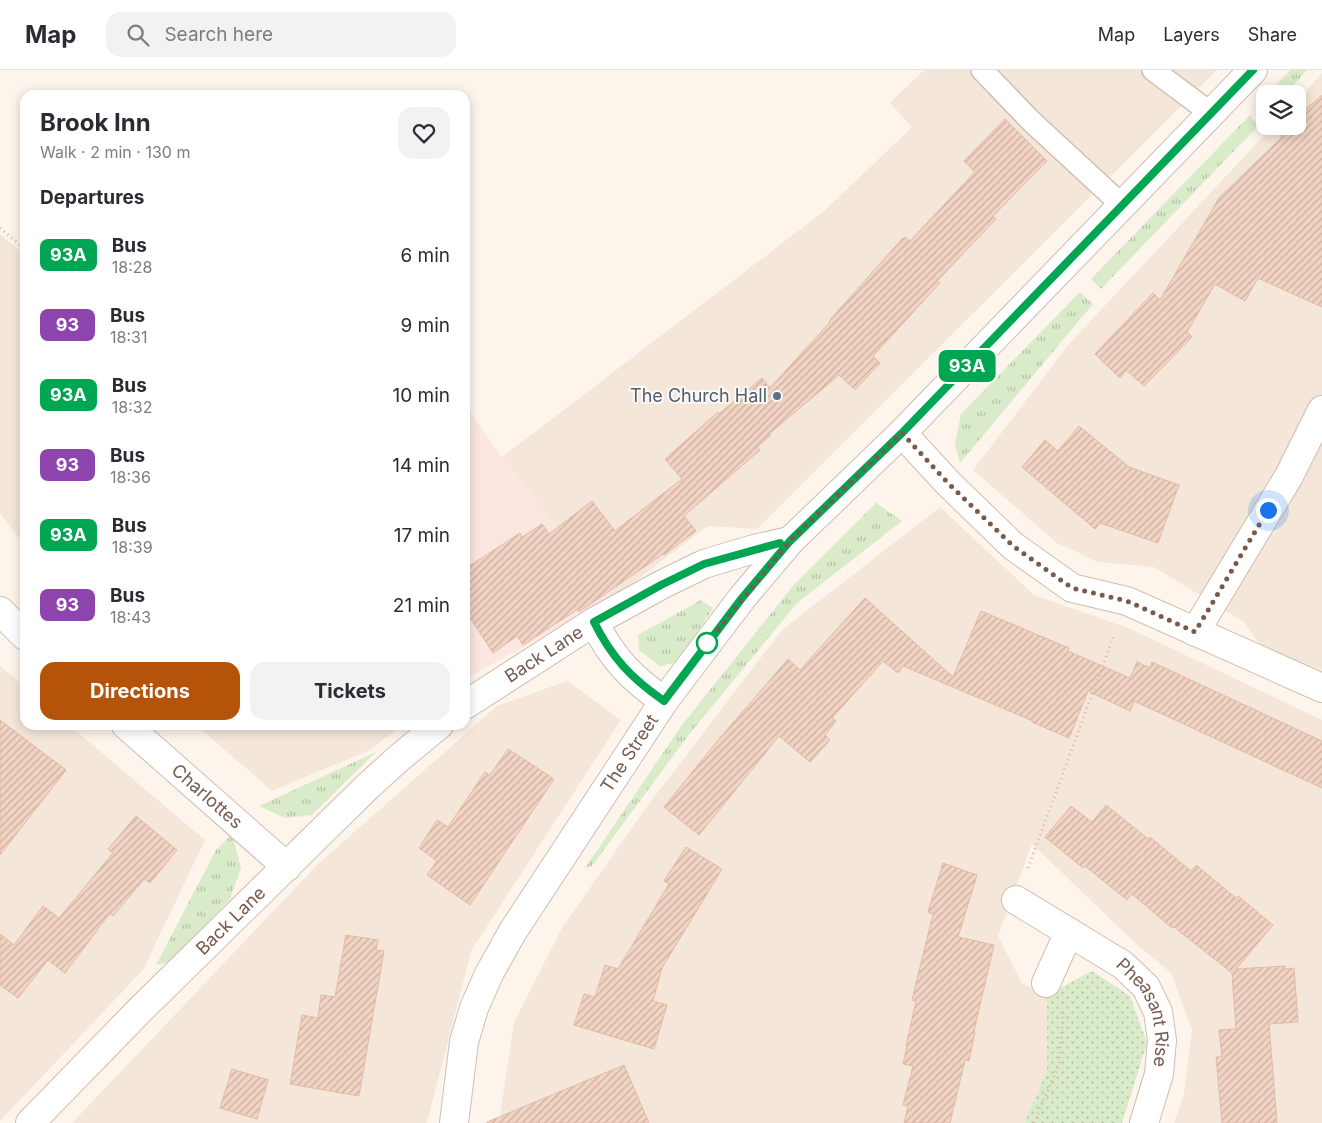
<!DOCTYPE html>
<html lang="en">
<head>
<meta charset="utf-8">
<style>
  :root { --surface:#fff; --page:#f2f2f3; --text:#2b2b33; --muted:#7c7c81; --line:#e1e1e2; --accent:#b45309 }
  body { margin:0; font-family:Inter,sans-serif; background:var(--page); color:var(--text); height:100vh; display:flex; flex-direction:column; font-size:19px; white-space:nowrap }
  * { box-sizing:border-box; margin:0 }
  p { font-size:16px; color:var(--muted) }
  .icon { flex:none; width:28px; height:28px; fill:none; stroke:currentColor; stroke-width:2; stroke-linecap:round; stroke-linejoin:round }
  .map { position:relative; flex:1; overflow:hidden }
  .drawer { position:absolute; left:20px; top:20px; width:450px; height:640px; display:flex; flex-direction:column; background:var(--surface); border-radius:15px; box-shadow:0 2px 12px #0003 }
  .drawer>* { flex:none }
  .badge { padding:0 10px; border-radius:8px; font-size:18px; line-height:32px }
  .controls { position:absolute; left:1256px; top:15px; display:grid; gap:10px }
  .controls a { display:grid; place-items:center; width:50px; height:50px; border-radius:10px; background:var(--surface); box-shadow:0 2px 12px #0003; font-size:25px }
  .you { position:absolute; width:25px; height:25px; margin:-12px; border:4px solid #fff; border-radius:50%; background:#1a73e8; box-shadow:0 0 0 8px #1a73e833 }
  .map>.badge { position:absolute; translate:-50% -50%; box-shadow:0 0 0 2px #fff }
  h2 { padding:0 20px; font-size:19px; line-height:45px }
  .round { display:grid; place-items:center; flex:none; width:52px; height:52px; border-radius:15px; background:var(--page) }
  .summary { display:flex; align-items:center; justify-content:space-between; height:85px; padding:0 20px }
  h1 { font-size:24px; font-weight:700; line-height:38px }
  .button { display:flex; gap:10px; margin-top:auto; padding:10px 20px }
  .button a { flex:1; height:58px; border-radius:15px; background:var(--accent); color:#fff; font-size:20px; font-weight:700; line-height:58px; text-align:center }
  .button a+a { background:var(--page); color:var(--text) }
  ul { padding:0; list-style:none }
  li { display:flex; align-items:center; gap:15px; height:70px; padding:0 20px }
  li div { flex:1 }
  li b { display:block; font-size:19px }
  li em { font-style:normal }
  li .badge { min-width:55px; font-weight:700; text-align:center }
  header { display:flex; align-items:center; gap:30px; box-sizing:border-box; height:70px; padding:0 25px; background:var(--surface); border-bottom:1px solid var(--line) }
  header strong { font-size:24px }
  nav { display:flex; gap:28px; margin-inline-start:auto; font-size:18px }
  .search { width:350px; height:45px; background:var(--page); display:flex; align-items:center; gap:12px; box-sizing:border-box; padding:0 18px; border-radius:15px; color:var(--muted); font-size:19px }
  .map>svg:first-child { display:block }
  .residential { fill:#f4e7da }
  .commercial { fill:#fce7e0 }
  .grass { fill:url(#grass-tufts) }
  .park { fill:url(#park-dots) }
  .building { fill:url(#building-hatch); stroke:#e4b9a4 }
  .lines { fill:none; stroke-linecap:round; stroke-linejoin:round }
  .service-casing { stroke:#d0bdb0; stroke-width:24 }
  .minor-casing { stroke:#d0bdb0; stroke-width:30 }
  .tertiary-casing { stroke:#d0bdb0; stroke-width:30 }
  .path { stroke:#d8b7a6; stroke-width:3; stroke-dasharray:1 4; stroke-linecap:butt }
  .service { stroke:#fff; stroke-width:21 }
  .minor { stroke:#fff; stroke-width:28 }
  .tertiary { stroke:#fff; stroke-width:28 }
  .line-casing { stroke:#fff; stroke-width:11 }
  .line { stroke:#00a651; stroke-width:8 }
  .walk { stroke:#795b4e; stroke-width:5; stroke-dasharray:0 9 }
  .service-dot { fill:#5c6f8a; stroke:#fff9f3; stroke-width:2 }
  .stop-dot { fill:#fff; stroke:#00a651; stroke-width:2.5 }
  .labels { text-anchor:middle; stroke-width:4; stroke-linejoin:round; paint-order:stroke }
  .service-label { font-size:18px; fill:#4e5e75; stroke:#fff9f3; text-anchor:end }
  .street-label { font-size:18px; fill:#795b4e; stroke:#fff9f3 }
</style>
</head>
<body>
<header>
<strong>Map</strong>
<div class="search"><svg class="icon" aria-label="search" viewBox="0 0 24 24"><circle cx="10" cy="10" r="6"/><path d="M15 15l6 6"/></svg>Search here</div>
<nav><a>Map</a><a>Layers</a><a>Share</a></nav>
</header>
<div class="map">
<svg width="1322" height="1053" viewBox="0 0 1322 1053">
  <defs>
    <pattern id="grass-tufts" width="24" height="20" patternUnits="userSpaceOnUse" patternTransform="scale(1.25)"><rect width="24" height="20" fill="#d9ebc9"/><path d="M3 7l-1-3M5 7V3M7 7l1-3M15 17l-1-3M17 17v-4M19 17l1-3" fill="none" stroke="#b5c1a5"/></pattern>
    <pattern id="park-dots" width="8" height="8" patternUnits="userSpaceOnUse" patternTransform="scale(1.25)"><rect width="8" height="8" fill="#d9ebc9"/><path d="M2 2h.1M6 6h.1" fill="none" stroke="#b5c1a5" stroke-width="1.8" stroke-linecap="round"/></pattern>
    <pattern id="building-hatch" width="6" height="6" patternUnits="userSpaceOnUse" patternTransform="scale(1.25)"><rect width="6" height="6" fill="#f2d4c4"/><path d="M-1 1l2-2M0 6l6-6M5 7l2-2" fill="none" stroke="#c9afa1"/></pattern>
  </defs>
  <rect width="100%" height="100%" fill="#fdf5ec"/>
  <g class="residential">
    <polygon points="924,0 1217,0 757,459 708,456 613,528 502,387 823,142 912,57 890,33"/>
    <polygon points="1322,3 1322,600 1261,576 1244,552 1154,497 1098,492 1057,473 973,400 1069,274 1273,56 1298,56 1298,30"/>
    <polygon points="0,164 25,185 25,476 0,443"/>
    <polygon points="940,437 1034,525 1131,559 1322,650 1322,1053 1174,1053 1184,1024 1192,960 1171,903 1135,873 1032,774 998,866 1022,913 1047,925 1047,1001 1024,1053 499,1053 514,952 562,858 645,739 782,560"/>
    <polygon points="0,596 25,617 25,655 69,655 205,770 143,900 0,1051"/>
    <polygon points="567,611 621,650 471,881 427,1053 72,1053 317,795 497,636"/>
    <polygon points="196,655 402,655 370,680 272,721"/>
  </g>
  <polygon class="commercial" points="465,335 502,387 613,528 465,609"/>
  <g class="grass">
    <polygon points="1290,0 1307,0 1286,24 1268,24"/>
    <polygon points="1250,45 1258,56 1101,219 1091,209"/>
    <polygon points="1080,222 1093,234 960,393 955,374 961,344"/>
    <polygon points="876,433 902,451 797,533 687,667 592,796 585,798 682,655 792,517"/>
    <polygon points="701,530 713,538 678,592 660,596 639,580 638,565"/>
    <polygon points="376,682 312,745 285,748 259,736"/>
    <polygon points="232,764 241,798 230,829 171,891 156,895 216,780"/>
  </g>
  <polygon class="park" points="1092,901 1130,926 1147,973 1122,1053 1024,1053 1047,1001 1047,925"/>
  <g class="building">
    <polygon points="1322,25 1322,237 1258,208 1245,231 1215,214 1187,262 1192,267 1144,316 1126,300 1120,308 1095,284 1153,223 1160,230 1219,128 1282,67 1278,63 1285,56 1298,56 1298,46"/>
    <polygon points="1005,49 1047,91 993,146 996,149 937,211 940,213 873,286 880,293 855,320 839,305 769,364 771,365 757,377 760,380 684,446 696,461 664,485 663,484 579,542 578,539 523,575 517,566 493,583 465,540 465,499 520,463 522,467 542,454 549,464 592,431 615,461 682,409 665,389 718,342 719,344 762,308 770,318 830,252 829,251 902,169 905,167 910,171 975,102 964,91"/>
    <polygon points="1079,356 1129,397 1179,415 1158,473 1100,453 1095,459 1022,397 1045,370 1058,381"/>
    <polygon points="865,528 953,607 981,541 1069,578 1068,581 1130,608 1137,592 1150,598 1152,592 1322,671 1322,718 1134,631 1130,641 1088,621 1069,668 1032,652 1033,651 903,596 898,603 883,591 832,648 836,651 825,665 830,670 810,692 779,666 699,765 664,737 719,669 788,589 800,600"/>
    <polygon points="0,650 66,700 0,785"/>
    <polygon points="508,679 554,709 470,835 427,805 437,791 419,778 437,750 448,757 485,702 490,705"/>
    <polygon points="1106,735 1148,769 1150,767 1191,801 1196,795 1236,828 1238,826 1273,855 1236,899 1285,896 1285,899 1294,898 1298,952 1269,954 1277,1053 1222,1053 1216,987 1222,987 1219,960 1236,959 1232,903 1174,857 1172,858 1132,824 1127,830 1085,796 1083,798 1045,767 1071,736 1092,752"/>
    <polygon points="136,746 177,780 150,813 144,809 113,846 110,843 65,903 48,890 18,928 0,915 0,864 14,875 43,836 59,848 113,783 108,779"/>
    <polygon points="686,777 722,799 662,898 653,931 667,935 654,979 574,955 584,924 595,927 605,895 618,899 669,814 664,811"/>
    <polygon points="943,793 977,805 958,867 994,875 974,961 975,962 969,991 965,990 950,1053 904,1053 908,1036 903,1035 913,996 903,994 907,976 906,976 916,931 912,930 933,844 928,842"/>
    <polygon points="346,865 378,870 376,880 384,881 359,1026 290,1014 302,945 318,948 321,925 335,927"/>
    <polygon points="624,995 649,1053 487,1053 487,1052"/>
    <polygon points="232,999 268,1010 257,1049 220,1038"/>
  </g>
  <g class="lines">
    <defs>
      <g id="service">
        <polyline points="982,0 1031,51 1123,136"/>
        <polyline points="1153,0 1212,44"/>
      </g>
      <g id="minor">
        <polyline points="902,363 948,413 1013,476 1072,518 1127,531 1322,618"/>
        <polyline points="0,541 25,566"/>
        <path d="M594,552c18,36 37,56 70,79"/>
        <polyline points="1195,562 1289,406 1322,340"/>
        <path id="s1" d="M126,655l161,142"/>
        <path id="s2" d="M1016,830l107,65 23,22 12,25 4,28 -3,34 -15,49"/>
        <polyline points="1046,913 1069,862"/>
        <path id="s3" d="M454,1053l10,-81 10,-34 15,-34 24,-43 151,-230 78,-103 48,-57"/>
      </g>
      <g id="tertiary">
        <path id="s4" d="M465,635l129,-83 67,-37 43,-21 50,-15 36,-8 112,-108 351,-363"/>
        <path id="s5" d="M30,1053l108,-111 228,-224 33,-30 40,-33"/>
      </g>
    </defs>
    <use href="#service" class="service-casing"/>
    <use href="#minor" class="minor-casing"/>
    <use href="#tertiary" class="tertiary-casing"/>
    <g class="path">
      <polyline points="0,158 25,179"/>
      <polyline points="1028,798 1114,565"/>
      <polyline points="1034,1053 1059,994 1063,947 1062,942"/>
    </g>
    <use href="#service" class="service"/>
    <use href="#minor" class="minor"/>
    <use href="#tertiary" class="tertiary"/>
  </g>
  <g class="lines">
    <defs>
      <path id="line" d="M780,473l-76,21 -43,21 -67,37c18,36 37,56 70,79l78,-103 48,-57 112,-108 351,-363"/>
    </defs>
    <use href="#line" class="line-casing"/>
    <use href="#line" class="line"/>
    <polyline class="walk" points="707,573 790,471 902,363 948,413 1013,476 1072,518 1127,531 1195,562 1268,440"/>
  </g>
  <circle class="service-dot" cx="777" cy="326" r="5"/>
  <circle class="stop-dot" cx="707" cy="573" r="10"/>
  <g class="labels">
    <g class="service-label">
      <text x="767" y="332">The Church Hall</text>
    </g>
    <g class="street-label">
      <text dy="6" stroke="none"><textPath href="#s4" startOffset="94">Back Lane</textPath></text>
      <text dy="6" stroke="none"><textPath href="#s3" startOffset="416">The Street</textPath></text>
      <text dy="6" stroke="none"><textPath href="#s1" startOffset="108">Charlottes</textPath></text>
      <text dy="6" stroke="none"><textPath href="#s5" startOffset="285">Back Lane</textPath></text>
      <text dy="6" stroke="none"><textPath href="#s2" startOffset="180">Pheasant Rise</textPath></text>
    </g>
  </g>
</svg>
<div class="controls">
<a><svg class="icon" aria-label="layers" viewBox="0 0 24 24"><path d="M12 4l9 5-9 5-9-5zM3 14l9 5 9-5"/></svg></a>
</div>
<div class="you" style="left:1268px;top:440px"></div>
<b class="badge" style="left:967px;top:296px;background:#00a651;color:#fff">93A</b>
<section class="drawer">
<div class="summary"><div><h1>Brook Inn</h1><p>Walk · 2 min · 130 m</p></div><a class="round"><svg class="icon" aria-label="heart" viewBox="0 0 24 24"><path d="M12 20l-8-8c-3-5 5-10 8-4 3-6 11-1 8 4z"/></svg></a></div>
<h2>Departures</h2>
<ul>
<li><span class="badge" style="background:#00a651;color:#fff">93A</span><div><b>Bus</b><p>18:28</p></div><em>6 min</em></li>
<li><span class="badge" style="background:#8e44ad;color:#fff">93</span><div><b>Bus</b><p>18:31</p></div><em>9 min</em></li>
<li><span class="badge" style="background:#00a651;color:#fff">93A</span><div><b>Bus</b><p>18:32</p></div><em>10 min</em></li>
<li><span class="badge" style="background:#8e44ad;color:#fff">93</span><div><b>Bus</b><p>18:36</p></div><em>14 min</em></li>
<li><span class="badge" style="background:#00a651;color:#fff">93A</span><div><b>Bus</b><p>18:39</p></div><em>17 min</em></li>
<li><span class="badge" style="background:#8e44ad;color:#fff">93</span><div><b>Bus</b><p>18:43</p></div><em>21 min</em></li>
</ul>
<div class="button"><a>Directions</a><a>Tickets</a></div>
</section>
</div>
</body>
</html>
